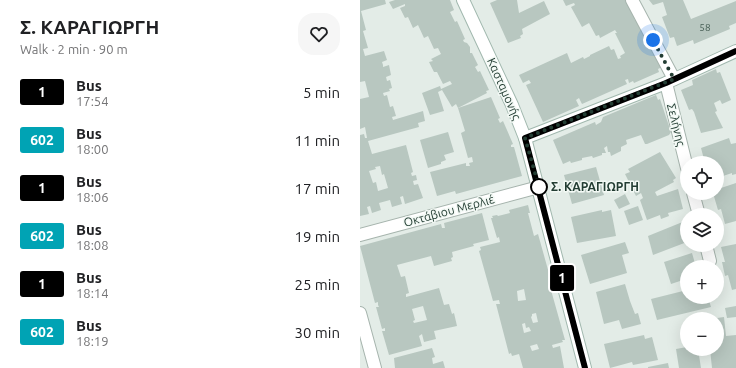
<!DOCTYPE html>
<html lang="en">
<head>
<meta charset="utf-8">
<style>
  :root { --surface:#fff; --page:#f6f6f6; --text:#202124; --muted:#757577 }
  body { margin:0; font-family:Ubuntu,sans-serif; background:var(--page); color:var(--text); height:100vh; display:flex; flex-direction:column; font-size:15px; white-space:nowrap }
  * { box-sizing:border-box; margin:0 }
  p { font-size:13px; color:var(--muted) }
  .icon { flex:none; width:22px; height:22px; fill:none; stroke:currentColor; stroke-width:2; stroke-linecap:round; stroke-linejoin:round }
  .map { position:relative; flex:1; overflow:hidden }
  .side { display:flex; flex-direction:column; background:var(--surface); width:360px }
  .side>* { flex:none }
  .badge { padding:0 8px; border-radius:3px; font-size:14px; line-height:26px }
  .fabs { position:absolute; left:320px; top:156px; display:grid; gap:8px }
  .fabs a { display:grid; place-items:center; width:44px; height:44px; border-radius:50%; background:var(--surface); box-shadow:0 4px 16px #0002; font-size:20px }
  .you { position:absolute; width:20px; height:20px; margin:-10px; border:3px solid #fff; border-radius:50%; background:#1a73e8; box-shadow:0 0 0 6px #1a73e833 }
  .map>.badge { position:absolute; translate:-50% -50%; box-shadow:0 0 0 2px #fff }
  .round { display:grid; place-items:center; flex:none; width:42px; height:42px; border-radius:16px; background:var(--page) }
  .head { display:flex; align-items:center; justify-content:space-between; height:68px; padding:0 20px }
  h1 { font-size:19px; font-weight:700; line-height:30px }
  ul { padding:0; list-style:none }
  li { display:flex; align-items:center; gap:12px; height:48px; padding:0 20px }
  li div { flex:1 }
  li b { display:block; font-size:15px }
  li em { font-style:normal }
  li .badge { min-width:44px; font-weight:700; text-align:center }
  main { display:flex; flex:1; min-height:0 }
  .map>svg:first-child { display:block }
  .building { fill:#b8c7c0; fill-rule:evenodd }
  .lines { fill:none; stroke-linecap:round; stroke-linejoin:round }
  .street-casing { stroke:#a6b4ad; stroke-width:14 }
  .secondary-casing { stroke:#a1b8ae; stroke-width:14 }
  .street { stroke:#fff; stroke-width:12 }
  .secondary { stroke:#fff; stroke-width:12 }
  .line-casing { stroke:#fff; stroke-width:9 }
  .line { stroke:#000; stroke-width:6 }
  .walk { stroke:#233d33; stroke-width:4; stroke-dasharray:0 7.2 }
  .stop-dot { fill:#fff; stroke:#000; stroke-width:2 }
  .labels { text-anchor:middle; stroke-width:3; stroke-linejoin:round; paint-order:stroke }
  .number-label { font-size:10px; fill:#486056 }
  .street-label { font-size:12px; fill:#233d33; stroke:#f3f9f5 }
  .stop-label { font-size:12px; font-weight:bold; fill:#233d33; stroke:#f3f9f5; text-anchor:start }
</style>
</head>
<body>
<main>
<section class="side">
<div class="head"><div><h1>Σ. ΚΑΡΑΓΙΩΡΓΗ</h1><p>Walk · 2 min · 90 m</p></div><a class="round"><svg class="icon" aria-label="heart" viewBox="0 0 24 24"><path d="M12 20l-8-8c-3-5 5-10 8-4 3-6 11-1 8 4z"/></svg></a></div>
<ul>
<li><span class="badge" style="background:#000;color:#fff">1</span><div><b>Bus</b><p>17:54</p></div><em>5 min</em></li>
<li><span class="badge" style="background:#00a3b4;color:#fff">602</span><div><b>Bus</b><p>18:00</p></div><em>11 min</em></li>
<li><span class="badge" style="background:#000;color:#fff">1</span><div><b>Bus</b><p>18:06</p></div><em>17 min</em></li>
<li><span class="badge" style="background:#00a3b4;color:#fff">602</span><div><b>Bus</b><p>18:08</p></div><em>19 min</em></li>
<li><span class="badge" style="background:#000;color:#fff">1</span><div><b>Bus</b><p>18:14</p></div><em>25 min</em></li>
<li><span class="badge" style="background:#00a3b4;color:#fff">602</span><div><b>Bus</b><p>18:19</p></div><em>30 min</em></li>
</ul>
</section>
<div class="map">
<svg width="376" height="368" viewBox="0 0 376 368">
  <rect width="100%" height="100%" fill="#e3ece7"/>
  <g class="building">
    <path d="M0,0h25l1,4 -25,7 5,19 -3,1 5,17 -5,1 2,7 19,-5 3,9 -5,2 1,3v2l6,-2 2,10 -5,2 1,4 3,-1 2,8 -3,1 1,2 -7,2 1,3 3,-1 3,12 3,-1 3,10 -4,1 1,3 30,-9 2,10 -7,2 1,4 -51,14 4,13 34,-9 7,27 -2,1 1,3 4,-1 1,5 -4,1 1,4 4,-1 5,14 -18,6 -2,-8 -3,1 2,7 -10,3 -2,-7 -11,3 2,7 -9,3 -2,-7 -3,1 2,7 -9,2v-81l4,-1 1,4h2l-2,-11 -5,2v-30l9,-2 -4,-16 -5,1zM20,166l2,9 2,-1 4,14 -10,3 -2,-9 -3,1 -4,-12 7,-2 -1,-2z"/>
    <polygon points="35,0 90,0 94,10 90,12 95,22 97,21 105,39 103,40 104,42 107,43 110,47 110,53 112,53 118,65 115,67 118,72 120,71 129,90 126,91 127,93 98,108 96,104 92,107 82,90 78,92 84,111 70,115 62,93 80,86 81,89 92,84 90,81 83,84 77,72 74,72 69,62 73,61 71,59 81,54 78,48 74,49 68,36 64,38 58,25 53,28 48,17 45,18 40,8 45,6 45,4 33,9 29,2"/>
    <polygon points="137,0 157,0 159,13 184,1 190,14 162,29 163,34 160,36 161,38 148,43 130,3"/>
    <polygon points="203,0 267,0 276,17 274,18 275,20 278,19 302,67 298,69 299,72 274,83 273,81 269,83 268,79 265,80 267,84 222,104 219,98 216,100 219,106 183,122 166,85 171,83 169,80 163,83 159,75 207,53 211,63 223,57 224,59 230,56 230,55 249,46 251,50 254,49 258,59 261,58 260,56 265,53 255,33 257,33 255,30 240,38 239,35 236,36 229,23 222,27 211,7 215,5 214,3 206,6"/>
    <polygon points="289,0 323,0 331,19 376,1 376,23 369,26 370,29 334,44 333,40 317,46 314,37 310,38 302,17 307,15 303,2 293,5"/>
    <polygon points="356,69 357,73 360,72 371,100 362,104 360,100 354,103 357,111 355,112 363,128 341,133 334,112 332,109 329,110 321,90 333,85 332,80"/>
    <polygon points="296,95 298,100 300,99 311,132 309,135 287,144 285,144 281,135 266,140 267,144 261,147 261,151 251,156 250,152 248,152 247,146 244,148 246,153 242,153 242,155 233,158 232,156 222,158 222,160 211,163 210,161 203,164 193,140 235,122 236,125 241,122 243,117"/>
    <polygon points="131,97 140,118 138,119 140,123 143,121 153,144 151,145 151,147 154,147 162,176 96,194 95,191 77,196 70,172 106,163 106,166 110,166 109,163 113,162 112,157 108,158 101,133 105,131 98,108"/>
    <polygon points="88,132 94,152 84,155 86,160 81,162 81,164 68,168 60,140"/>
    <polygon points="369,138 371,144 376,143 376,174 372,175 372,173 357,178 357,163 345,163 341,148"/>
    <polygon points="300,152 316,178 313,180 314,182 295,192 297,196 318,189 323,209 308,213 309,216 301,219 300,215 287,220 280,200 283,198 281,193 276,196 265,174 270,172 268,169"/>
    <polygon points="236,167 244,195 212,204 204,175"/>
    <polygon points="376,183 376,221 365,224 361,209 358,210 353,193 357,193 358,189"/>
    <polygon points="265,194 270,204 259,209 254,200"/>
    <path d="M168,205l2,8h-2l6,23 4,-2 14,50 -4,1 1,6 2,-1 14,50h-3l1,2 -11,3 1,3 7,-2 4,22h-41l-4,-14 -7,2 -1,-3 -2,1 -13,-50h4l-1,-4 -6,1 -14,-50 2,-1 -1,-3 20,-5 -1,-5 -2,1 -6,-20h2l-1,-2 5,-1 1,1 12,-3 -1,-3zM164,289l2,11 -8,1 -1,-10zM176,313l2,9 -5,1 -2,-6 1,-1v-2zM165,323l1,5 3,-1 2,4 -7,2 -2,-9zM177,344l2,5 -7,2 -2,-5z"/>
    <polygon points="278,206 283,220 269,225 264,211"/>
    <polygon points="242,210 242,212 251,210 256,236 217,243 211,217"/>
    <path d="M122,213l7,27 -16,4 1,2 -22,6 1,5 -2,1 1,3 -18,5 -3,-10 -34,9 4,12 4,-1 4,17 -3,1v3l33,-9 5,17 5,-1 3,10 2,-1 3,13 -23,5 2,8 -12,3 -2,-8 -3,2 3,10 -33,9 -7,-24h3v-3l-3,1 -6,-22h3l-1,-2v-3l-3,1 -15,-57 81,-22 1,4h3l-1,-5zM63,306l4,14 -13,3 -1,-2 2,-1 -3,-11z"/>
    <polygon points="325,221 327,230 327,242 293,255 288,236"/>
    <polygon points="265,242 269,253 262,255 267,273 230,284 221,255"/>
    <polygon points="376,244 376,289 372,290 368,275 365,276 362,262 365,262 361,247"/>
    <polygon points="332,253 336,267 327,267 326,279 311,284 304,262"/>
    <polygon points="265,284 270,301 275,314 278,313 281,324 262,329 259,320 244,324 236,292"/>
    <polygon points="327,290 327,297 348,297 351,307 297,320 291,299"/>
    <polygon points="376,306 376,317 367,318 365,308"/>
    <polygon points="364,317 366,336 376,335 376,368 352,368 350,349 357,349 357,318"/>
    <polygon points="284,335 285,339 292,337 298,360 273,365 272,362 250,368 244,344"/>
    <polygon points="327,347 327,349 338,349 341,368 319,368 316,349"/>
    <polygon points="72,348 75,357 72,358 73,364 83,361 85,368 35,368 34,358"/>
    <polygon points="308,363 309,368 288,368 288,367"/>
  </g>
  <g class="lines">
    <defs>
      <g id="street">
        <polyline points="272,0 314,79"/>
        <polyline points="306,83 327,168"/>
        <polyline points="333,193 339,215"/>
        <polyline points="0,235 179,187"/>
        <polyline points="346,245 350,261"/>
        <polyline points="0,313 15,368"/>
      </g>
      <g id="secondary">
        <polyline points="103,0 152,105 165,138 225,368"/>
        <polyline points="165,138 306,83 376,51"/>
      </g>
    </defs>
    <use href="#street" class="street-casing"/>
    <use href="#secondary" class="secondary-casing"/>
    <use href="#street" class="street"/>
    <use href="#secondary" class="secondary"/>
  </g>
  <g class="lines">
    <defs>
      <polyline id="line" points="225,368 165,138 306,83 376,51"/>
    </defs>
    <use href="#line" class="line-casing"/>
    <use href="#line" class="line"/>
    <polyline class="walk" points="179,187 165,138 314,79 293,40"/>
  </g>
  <circle class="stop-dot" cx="179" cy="187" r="8"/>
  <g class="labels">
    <g class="number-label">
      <text x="345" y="31">58</text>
    </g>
    <g class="street-label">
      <text transform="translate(144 89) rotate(66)" y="4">Κασταμονής</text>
      <text transform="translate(316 125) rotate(76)" y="4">Σελήνης</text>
      <text transform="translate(89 211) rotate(-15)" y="4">Οκτάβιου Μερλιέ</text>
    </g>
    <g class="stop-label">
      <text x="191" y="191">Σ. ΚΑΡΑΓΙΩΡΓΗ</text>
    </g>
  </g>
</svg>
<div class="fabs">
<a><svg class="icon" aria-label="locate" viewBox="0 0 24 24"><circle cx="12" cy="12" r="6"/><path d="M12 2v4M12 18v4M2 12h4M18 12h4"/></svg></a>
<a><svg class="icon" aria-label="layers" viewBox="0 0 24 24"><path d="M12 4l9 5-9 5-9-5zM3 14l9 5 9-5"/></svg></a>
<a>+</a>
<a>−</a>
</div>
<div class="you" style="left:293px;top:40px"></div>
<b class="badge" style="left:202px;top:278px;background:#000;color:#fff">1</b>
</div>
</main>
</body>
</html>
